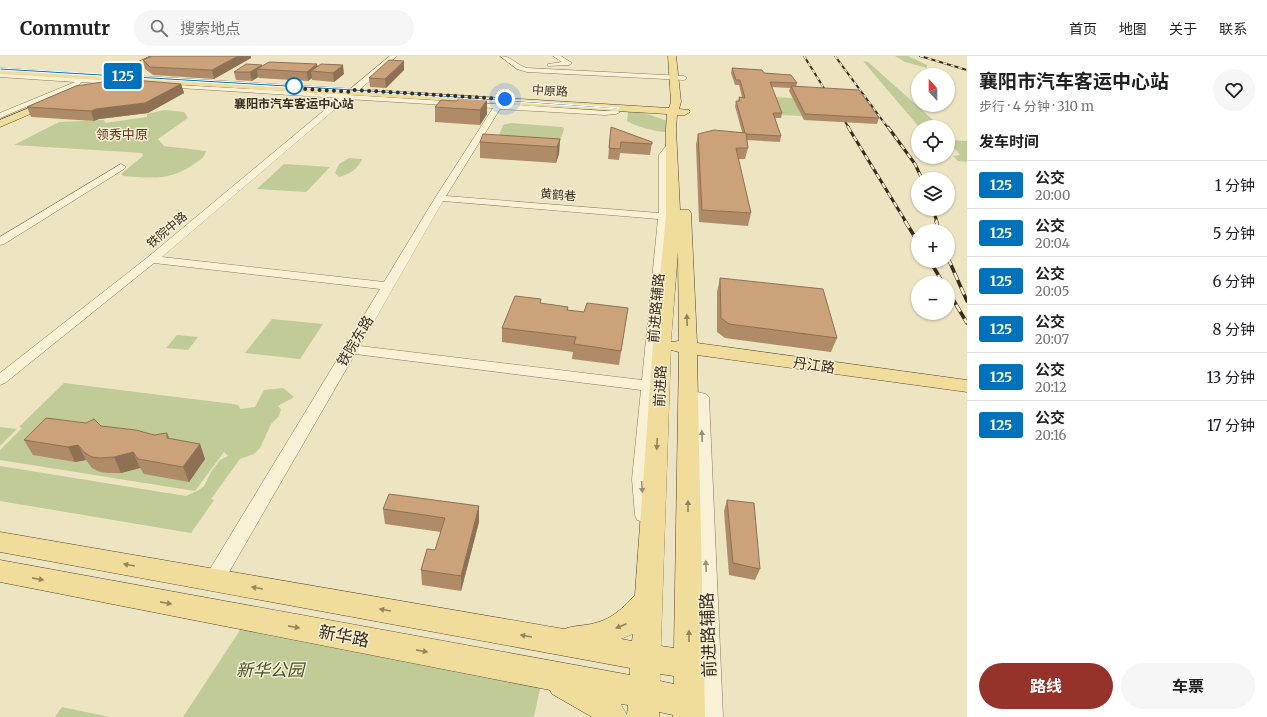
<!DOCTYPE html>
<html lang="zh">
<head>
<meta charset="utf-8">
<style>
  :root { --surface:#fff; --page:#f6f6f6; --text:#202124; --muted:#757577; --line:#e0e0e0; --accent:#95332b }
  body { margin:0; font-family:Merriweather,"Noto Sans SC",serif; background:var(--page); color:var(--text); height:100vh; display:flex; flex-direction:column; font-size:15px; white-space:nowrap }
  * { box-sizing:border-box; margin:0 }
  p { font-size:13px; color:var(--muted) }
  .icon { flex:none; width:22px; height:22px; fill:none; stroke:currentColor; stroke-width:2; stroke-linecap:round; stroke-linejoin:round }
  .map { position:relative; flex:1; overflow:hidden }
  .side { display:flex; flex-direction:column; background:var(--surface); width:300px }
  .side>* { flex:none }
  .badge { padding:0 8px; border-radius:3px; font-size:14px; line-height:26px }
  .needle { width:26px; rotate:339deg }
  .fabs { position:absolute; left:911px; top:12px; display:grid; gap:8px }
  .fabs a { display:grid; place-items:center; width:44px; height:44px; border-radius:50%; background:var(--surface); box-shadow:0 1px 3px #0004; font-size:20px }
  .you { position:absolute; width:20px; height:20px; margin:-10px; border:3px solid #fff; border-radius:50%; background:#1a73e8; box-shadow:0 0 0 6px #1a73e833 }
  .map>.badge { position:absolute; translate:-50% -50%; box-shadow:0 0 0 2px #fff }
  h2 { padding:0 12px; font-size:15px; line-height:36px }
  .round { display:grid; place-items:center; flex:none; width:42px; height:42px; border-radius:21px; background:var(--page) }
  .overview { display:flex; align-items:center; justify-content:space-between; height:68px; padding:0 12px }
  h1 { font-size:19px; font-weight:700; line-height:30px }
  .button { display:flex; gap:8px; margin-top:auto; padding:8px 12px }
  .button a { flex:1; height:46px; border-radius:24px; background:var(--accent); color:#fff; font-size:16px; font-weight:700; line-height:46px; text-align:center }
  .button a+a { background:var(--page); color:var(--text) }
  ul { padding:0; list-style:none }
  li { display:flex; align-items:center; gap:12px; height:48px; padding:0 12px; border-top:1px solid var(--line) }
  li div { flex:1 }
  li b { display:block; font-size:15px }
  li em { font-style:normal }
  li .badge { min-width:44px; font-weight:700; text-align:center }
  header { display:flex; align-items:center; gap:24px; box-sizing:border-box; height:56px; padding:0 20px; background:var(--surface); border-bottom:1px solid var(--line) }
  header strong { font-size:19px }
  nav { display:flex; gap:22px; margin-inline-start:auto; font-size:14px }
  .search { width:280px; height:36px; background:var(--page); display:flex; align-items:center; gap:10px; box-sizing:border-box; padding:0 14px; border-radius:22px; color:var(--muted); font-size:15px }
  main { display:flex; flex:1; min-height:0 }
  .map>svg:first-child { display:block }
  .green { fill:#c0cb97 }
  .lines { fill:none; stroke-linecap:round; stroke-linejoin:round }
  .minor-casing { stroke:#87765a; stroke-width:1 }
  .major-casing { stroke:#55432e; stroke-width:1 }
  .minor { fill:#f8f1d6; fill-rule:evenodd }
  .major { fill:#f0dd9b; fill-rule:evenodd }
  .rail-far2-casing { stroke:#372c1e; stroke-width:2 }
  .rail-far1-casing { stroke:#372c1e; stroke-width:3 }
  .rail-casing { stroke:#372c1e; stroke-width:3.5 }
  .rail-far2 { stroke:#f5eed2; stroke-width:1.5; stroke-dasharray:4; stroke-linecap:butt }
  .rail-far1 { stroke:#f5eed2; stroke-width:2; stroke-dasharray:5.5; stroke-linecap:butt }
  .rail { stroke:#f5eed2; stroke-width:2.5; stroke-dasharray:8; stroke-linecap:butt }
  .wall { fill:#af8b68 }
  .shaded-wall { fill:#8e7155 }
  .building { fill:#cba279; stroke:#8e7155 }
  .oneway { fill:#94845c }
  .oneway2 { fill:#988e7a }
  .line { fill:#0072bc; stroke:#fff }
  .walk { stroke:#372c1e; stroke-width:4; stroke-dasharray:0 7.2 }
  .stop-dot { fill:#fff; stroke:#0072bc; stroke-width:2 }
  .labels { text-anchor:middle; stroke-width:3; stroke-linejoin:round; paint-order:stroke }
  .far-street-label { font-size:12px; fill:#372c1e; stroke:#f5eed2 }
  .far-stop-label { font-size:12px; font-weight:bold; fill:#372c1e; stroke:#f5eed2 }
  .far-neighbourhood-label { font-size:13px; fill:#63321e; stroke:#f5eed2 }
  .street-label { font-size:14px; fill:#372c1e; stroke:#f5eed2 }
  .near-street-label { font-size:17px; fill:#372c1e; stroke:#f5eed2 }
  .near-park-label { font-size:17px; font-style:italic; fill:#435325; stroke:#f5eed2 }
</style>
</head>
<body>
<header>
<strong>Commutr</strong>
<div class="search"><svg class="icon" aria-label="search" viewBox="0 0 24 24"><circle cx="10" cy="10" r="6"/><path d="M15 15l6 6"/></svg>搜索地点</div>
<nav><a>首页</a><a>地图</a><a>关于</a><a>联系</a></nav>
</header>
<main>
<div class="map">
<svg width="967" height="661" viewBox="0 0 967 661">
  <rect width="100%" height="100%" fill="#ede4c2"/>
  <g class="green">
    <polygon points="895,0 908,0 927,9 927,12 905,6"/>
    <polygon points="863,5 868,6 941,71 919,71"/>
    <polygon points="773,41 793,42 802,60 780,59"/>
    <path d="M164,54l20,2 4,6 -30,21 6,7 42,5c-1,6 -7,10 -12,13 -24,17 -42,14 -71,12l-2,-2 22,-18 -1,-3 -128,-8 45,-23 45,-2 1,3 42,-6v-3z"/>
    <path d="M628,56l16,1 24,8 4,12c-16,-2 -31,-4 -45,-12z"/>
    <polygon points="511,67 562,71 564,73 560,86 558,88 497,85 503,69"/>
    <polygon points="948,84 967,85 967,106 958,105 953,100 960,99"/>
    <path d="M349,102l13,1c-4,10 -12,15 -23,18l-4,-4 4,-9z"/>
    <polygon points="284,108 330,111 306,136 257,133"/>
    <polygon points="272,263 323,268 300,303 245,297"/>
    <polygon points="177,279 198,281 188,294 166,292"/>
    <polygon points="64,327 233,348 238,349 240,353 255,351 264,334 283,332 294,341 278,350 281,353 279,360 271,368 260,392 254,398 240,403 211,443 214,444 191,477 0,445 0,410 186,440 199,434 204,430 211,416 220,404 228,400 224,396 195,435 0,404 0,394 22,372 19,371"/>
    <polygon points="0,371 17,373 0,390"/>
    <polygon points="248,562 543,618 534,661 183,661"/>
    <polygon points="62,651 110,661 55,661"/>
  </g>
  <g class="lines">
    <defs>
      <g id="minor">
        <path d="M390,0h7l-42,38h-5v1l145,9 4,-2 4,2 102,7 11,-1 4,2 -4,2 -11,1 -105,-6 -54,87 213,17v-58l10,-13h6l1,2 -9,11 2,59 8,1 1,2 -1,2 -8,1 -12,162 7,2 3,3 -3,3 -8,1 -6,88 3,36 -2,5 -7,2 -7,-2 -2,-5 -3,-36 9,-89 -286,-36 -134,232 -7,3 -7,-3 -3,-6 3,-6 173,-285 -226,-26 -149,120 -5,2v-12l148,-116 191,-159 -176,-11 -3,-2 1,-1 183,10 5,-1v-3zM347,43l146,9 -58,90 -51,84 -222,-25zM443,145l215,18 -16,161 -282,-34z"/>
        <path d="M500,0c12,0 16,9 27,12l157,8 3,2 -3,2 -157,-8 -10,-3z"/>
        <polygon points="553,0 561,0 572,7 569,9 548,10 548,8 562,6"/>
        <polygon points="0,17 125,25 128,27 125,29 81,26 80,28 0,62 0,57 75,26 0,21"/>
        <polygon points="121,108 126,111 124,113 4,188 0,189 0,181"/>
        <polygon points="688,334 706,338 709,341 723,661 699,661 693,345 683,342 680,339 683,336"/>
      </g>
      <g id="major">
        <path d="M151,0h11l-40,19 547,33 2,-6 -3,-46h8l5,46 -2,7 10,1 1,2 -5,3h-8l-1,14 4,81h9l2,3 6,130 270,37v12l-270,-37 8,362h-32v-2l-14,-3v5h-67l-40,-23 -2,-4 -550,-108v-22l630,115v-7l-630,-116v-20l564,97c11,-4 21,-3 31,-6 17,-4 28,-15 40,-28l18,-251 13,-127v-88l1,-15 -667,-40v-6l109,7zM678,196l1,89 -8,1zM671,294l8,2 -5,296 -13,-2zM633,578l-1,7 -11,-2zM660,618l14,2v8l-14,-3zM621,648l7,1 -1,10z"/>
        <polygon points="53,42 58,45 56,47 0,71 0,64"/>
      </g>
    </defs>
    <use href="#minor" class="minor-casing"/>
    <use href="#major" class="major-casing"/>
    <use href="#minor" class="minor"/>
    <use href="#major" class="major"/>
    <defs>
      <g id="rail-far2">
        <polyline points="804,0 830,42"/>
        <polyline points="835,0 888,72"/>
        <polyline points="920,0 967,14"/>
        <polyline points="839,56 849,72"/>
      </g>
      <g id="rail-far1">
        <polyline points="848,71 906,166"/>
        <polyline points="888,71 915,108 922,123"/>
        <polyline points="933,153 937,166"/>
      </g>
      <g id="rail">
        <polyline points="905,165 918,186"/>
        <polyline points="936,165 939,175"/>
        <polyline points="948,202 967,245"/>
        <polyline points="930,205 943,227"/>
        <polyline points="948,235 967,267"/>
      </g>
    </defs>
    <use href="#rail-far2" class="rail-far2-casing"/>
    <use href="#rail-far1" class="rail-far1-casing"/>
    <use href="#rail" class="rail-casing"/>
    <use href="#rail-far2" class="rail-far2"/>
    <use href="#rail-far1" class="rail-far1"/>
    <use href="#rail" class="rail"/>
  </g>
  <g class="wall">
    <polygon points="152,0 251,0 251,2 214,23 153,19 145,13 143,4"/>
    <polygon points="317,8 318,11 344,18 334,26 312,24 312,22 308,25 259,22 258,21 252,25 236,24 234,16 262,10"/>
    <polygon points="732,12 764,17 797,27 796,31 879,62 877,68 804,64 789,35 790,32 772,31 782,57 781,62 775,62 781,80 780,86 747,84 748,92 745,103 738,103 751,157 748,170 699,166 696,89 698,78 742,76 735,50 736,45 738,45 739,41 742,41 739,29 735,29 731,17"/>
    <polygon points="404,14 386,32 370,31 369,22"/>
    <polygon points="181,28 184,37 148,57 99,63 94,65 31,61 27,51"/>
    <polygon points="487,44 487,58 480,69 435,66 435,51 457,45"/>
    <polygon points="611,71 652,86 650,99 620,97 619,104 608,103"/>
    <polygon points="560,83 559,98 556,107 480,102 480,86"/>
    <polygon points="720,222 837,282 831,296 725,282 717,276 717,236"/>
    <polygon points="541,248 568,251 568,254 584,256 628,252 619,309 572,303 573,296 502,286 502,272"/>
    <polygon points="101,370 154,379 167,377 170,383 200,388 205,403 189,426 144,418 140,412 121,417 108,417 100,416 92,412 86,404 75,406 33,399 24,384"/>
    <polygon points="727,444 760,513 755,524 729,519 724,455"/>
    <polygon points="383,453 479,466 461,535 422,529 421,514 435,494 441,476 385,468"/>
  </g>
  <g class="shaded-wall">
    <polygon points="238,0 251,0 251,2 214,23 212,14"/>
    <polygon points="404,5 404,14 386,32 385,23"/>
    <polygon points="317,8 318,16 311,15 312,22 308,25 307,16"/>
    <polygon points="262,9 263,14 257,13 258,21 252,25 250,16"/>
    <polygon points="343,9 344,18 334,26 333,17"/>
    <polygon points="181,28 184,37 148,57 99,63 94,65 91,55 96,53"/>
    <polygon points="487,44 487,58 480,69 480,54"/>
    <polygon points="560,83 559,98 556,107 557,91"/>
    <polygon points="200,388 205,403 189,426 183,411"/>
    <polygon points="78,389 86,404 75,406 68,391"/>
    <polygon points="133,396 140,412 121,417 114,401"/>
    <polygon points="479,450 479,466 461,535 461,520"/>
  </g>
  <g class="building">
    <polygon points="152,0 238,0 212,14 150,11 143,4"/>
    <polygon points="389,4 404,5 385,23 369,22"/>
    <polygon points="269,6 317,8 307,16 257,13"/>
    <polygon points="246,8 262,9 250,16 234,16"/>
    <polygon points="321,8 343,9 333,17 311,15"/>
    <polygon points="732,12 762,14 764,17 791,19 797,27 770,26 782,57 773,57 781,80 746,78 746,77 745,77 736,45 740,45 739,41 745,42 740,24 736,24"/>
    <polygon points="122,23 181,28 145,47 96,53 91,55 27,51 76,30"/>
    <polygon points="791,30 859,34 879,62 805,58"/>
    <polygon points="459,42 487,44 480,54 435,51 441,44 457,45"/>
    <polygon points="611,71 652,86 652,88 621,86 620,93 609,92"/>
    <polygon points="714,74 746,77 748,92 736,92 751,157 702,154 698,78"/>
    <polygon points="483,78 560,83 557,91 480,86"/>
    <polygon points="720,222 823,233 837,282 729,268 721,262"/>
    <polygon points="515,240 541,243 540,247 568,251 567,254 584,256 587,247 628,252 621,295 574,288 576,281 502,272"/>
    <polygon points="46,362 86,367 94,363 101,370 136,374 154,379 167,377 167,382 200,388 183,411 138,403 133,396 114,401 100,402 92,401 85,397 78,389 68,391 24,384"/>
    <polygon points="389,438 479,450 461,520 421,514 427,493 435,494 445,462 383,453"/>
    <polygon points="727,444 754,447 760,513 733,507"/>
  </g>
  <defs><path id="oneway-solid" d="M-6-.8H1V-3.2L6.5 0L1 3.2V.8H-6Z"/></defs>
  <g class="oneway">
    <use href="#oneway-solid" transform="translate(687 264) rotate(-92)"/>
    <use href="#oneway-solid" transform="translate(657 388) rotate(93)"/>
    <use href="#oneway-solid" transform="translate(688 450) rotate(-90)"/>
    <use href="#oneway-solid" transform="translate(129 509) rotate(-170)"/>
    <use href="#oneway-solid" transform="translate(38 523) rotate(11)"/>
    <use href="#oneway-solid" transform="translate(257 532) rotate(-170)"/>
    <use href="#oneway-solid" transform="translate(166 547) rotate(11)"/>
    <use href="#oneway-solid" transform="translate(385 554) rotate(-170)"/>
    <use href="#oneway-solid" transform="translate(621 570) rotate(157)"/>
    <use href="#oneway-solid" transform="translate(294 571) rotate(11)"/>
    <use href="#oneway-solid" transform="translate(526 580) rotate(-170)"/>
    <use href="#oneway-solid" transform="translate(689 580) rotate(-90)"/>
    <use href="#oneway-solid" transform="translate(422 595) rotate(11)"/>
  </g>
  <g class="oneway2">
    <use href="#oneway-solid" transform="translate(702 380) rotate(-92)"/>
    <use href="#oneway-solid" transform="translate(642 431) rotate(86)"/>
    <use href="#oneway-solid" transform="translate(706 510) rotate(-92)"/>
  </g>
  <polygon class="line" points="0,12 370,34 619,52 617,53 370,36 0,14"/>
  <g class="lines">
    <polyline class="walk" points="294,30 289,32 352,36 354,34 505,43"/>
  </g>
  <circle class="stop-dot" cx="294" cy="30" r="8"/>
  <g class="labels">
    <g class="far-street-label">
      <text transform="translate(550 35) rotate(3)" y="4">中原路</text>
      <text transform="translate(558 139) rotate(5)" y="4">黄鹤巷</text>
      <text transform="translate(167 174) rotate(-40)" y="4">铁院中路</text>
    </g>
    <g class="far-stop-label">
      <text x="294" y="52">襄阳市汽车客运中心站</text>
    </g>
    <g class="far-neighbourhood-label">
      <text x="122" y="83">领秀中原</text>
    </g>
    <g class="street-label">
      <text transform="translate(656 252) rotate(-85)" y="5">前进路辅路</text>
      <text transform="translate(355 285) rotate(-59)" y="5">铁院东路</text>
      <text transform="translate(814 309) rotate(8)" y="5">丹江路</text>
      <text transform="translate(660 330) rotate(-87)" y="5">前进路</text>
    </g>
    <g class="near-street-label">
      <text transform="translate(708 579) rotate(-92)" y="6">前进路辅路</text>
      <text transform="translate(344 580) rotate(11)" y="6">新华路</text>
    </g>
    <g class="near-park-label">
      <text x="270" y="620">新华公园</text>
    </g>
  </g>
</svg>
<div class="fabs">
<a><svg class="needle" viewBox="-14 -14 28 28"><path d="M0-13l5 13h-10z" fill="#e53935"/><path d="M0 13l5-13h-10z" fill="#757577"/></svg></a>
<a><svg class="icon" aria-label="locate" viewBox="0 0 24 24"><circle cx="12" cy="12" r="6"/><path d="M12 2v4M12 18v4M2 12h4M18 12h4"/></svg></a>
<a><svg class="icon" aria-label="layers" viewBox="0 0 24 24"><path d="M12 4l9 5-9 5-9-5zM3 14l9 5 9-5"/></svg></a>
<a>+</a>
<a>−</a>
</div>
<div class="you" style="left:505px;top:43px"></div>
<b class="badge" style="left:123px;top:20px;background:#0072bc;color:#fff">125</b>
</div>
<section class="side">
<div class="overview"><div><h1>襄阳市汽车客运中心站</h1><p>步行 · 4 分钟 · 310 m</p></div><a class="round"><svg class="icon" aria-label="heart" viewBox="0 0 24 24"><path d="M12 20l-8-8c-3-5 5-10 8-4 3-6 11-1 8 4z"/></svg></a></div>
<h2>发车时间</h2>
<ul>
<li><span class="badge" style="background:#0072bc;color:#fff">125</span><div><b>公交</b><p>20:00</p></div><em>1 分钟</em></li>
<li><span class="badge" style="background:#0072bc;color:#fff">125</span><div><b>公交</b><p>20:04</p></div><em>5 分钟</em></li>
<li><span class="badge" style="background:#0072bc;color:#fff">125</span><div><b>公交</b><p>20:05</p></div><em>6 分钟</em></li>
<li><span class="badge" style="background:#0072bc;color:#fff">125</span><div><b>公交</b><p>20:07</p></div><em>8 分钟</em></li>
<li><span class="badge" style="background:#0072bc;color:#fff">125</span><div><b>公交</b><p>20:12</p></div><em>13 分钟</em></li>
<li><span class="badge" style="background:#0072bc;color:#fff">125</span><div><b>公交</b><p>20:16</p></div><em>17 分钟</em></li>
</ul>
<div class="button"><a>路线</a><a>车票</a></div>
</section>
</main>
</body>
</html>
